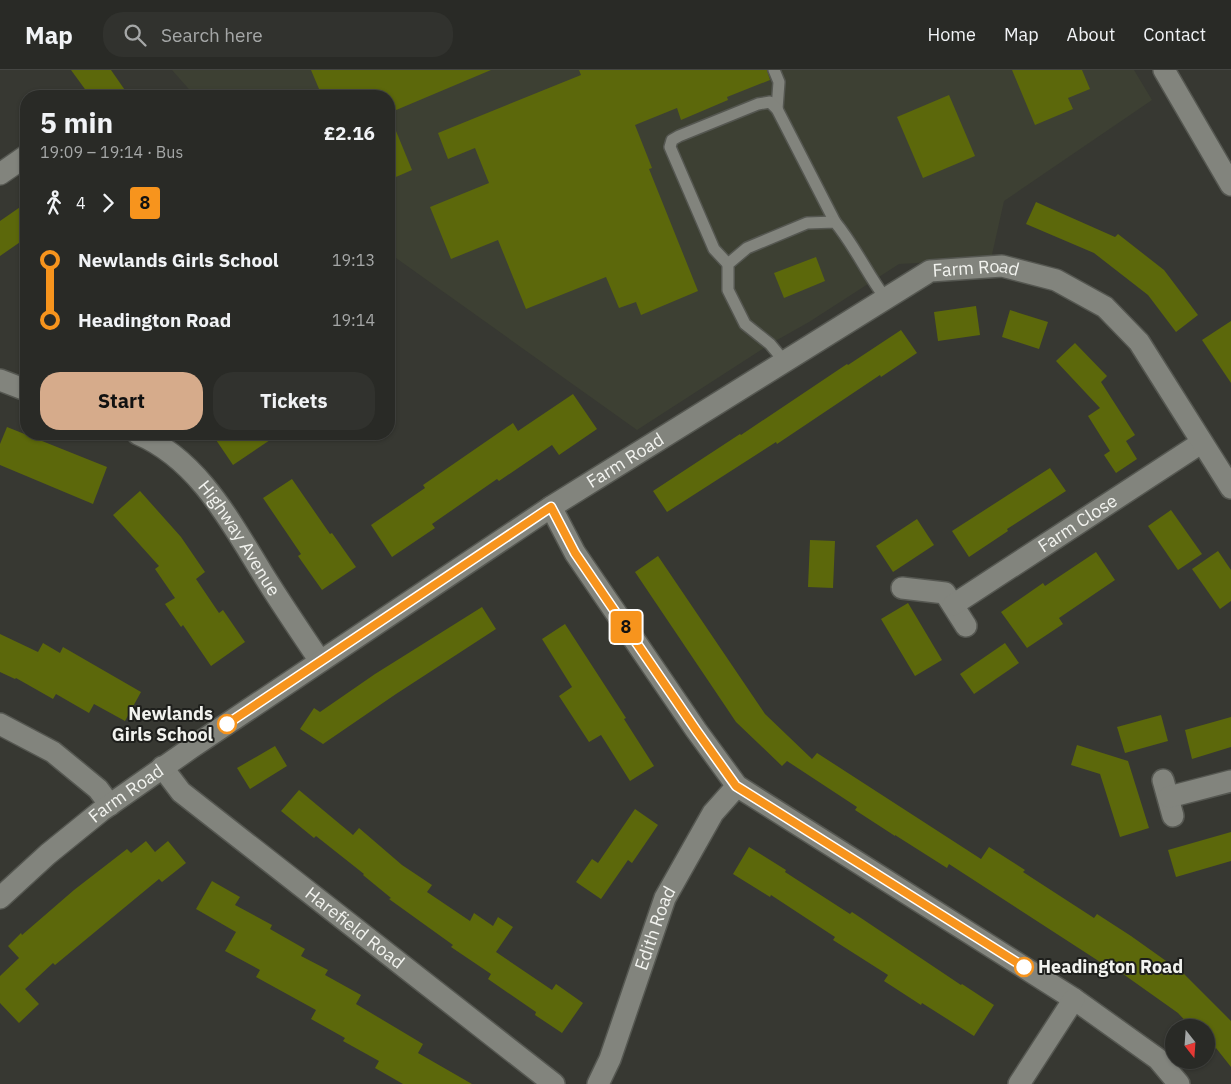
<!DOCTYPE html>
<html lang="en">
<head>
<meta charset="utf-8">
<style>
  :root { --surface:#292a26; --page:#31322e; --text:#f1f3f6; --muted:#a5a7a7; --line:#454643; --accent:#d6ab8b }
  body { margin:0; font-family:"IBM Plex Sans",sans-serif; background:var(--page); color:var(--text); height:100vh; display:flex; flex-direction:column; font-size:19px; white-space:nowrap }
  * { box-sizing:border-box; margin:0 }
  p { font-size:16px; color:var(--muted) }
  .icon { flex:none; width:28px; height:28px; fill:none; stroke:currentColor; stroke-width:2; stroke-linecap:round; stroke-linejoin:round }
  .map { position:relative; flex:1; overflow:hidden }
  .side { position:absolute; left:20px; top:20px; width:375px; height:350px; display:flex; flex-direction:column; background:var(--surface); border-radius:20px; box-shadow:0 1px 4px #0004,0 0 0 1px var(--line) }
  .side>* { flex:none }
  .badge { padding:0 10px; border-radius:4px; font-size:18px; line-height:32px }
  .needle { width:32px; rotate:163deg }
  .controls { position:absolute; left:1165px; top:949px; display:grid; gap:10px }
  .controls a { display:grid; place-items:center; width:50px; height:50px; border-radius:50%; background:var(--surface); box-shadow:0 1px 4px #0004,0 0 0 1px var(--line); font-size:25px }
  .map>.badge { position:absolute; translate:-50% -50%; box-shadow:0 0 0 2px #fff }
  .legs { display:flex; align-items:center; gap:8px; height:55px; padding:0 20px; font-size:16px }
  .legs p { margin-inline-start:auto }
  .overview { display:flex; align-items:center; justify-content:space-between; height:85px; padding:0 20px }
  h1 { font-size:28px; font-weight:700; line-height:38px }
  .cta { display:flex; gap:10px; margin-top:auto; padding:10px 20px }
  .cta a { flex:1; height:58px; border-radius:20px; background:var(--accent); color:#111; font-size:20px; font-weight:700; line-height:58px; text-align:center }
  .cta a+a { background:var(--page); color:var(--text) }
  ul { padding:0 20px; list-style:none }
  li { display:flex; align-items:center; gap:18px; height:60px; font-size:19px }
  li i { display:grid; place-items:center; width:8px; height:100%; margin:0 6px; background:currentColor }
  li i::after { content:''; width:12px; height:12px; margin:-6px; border:4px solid; border-radius:50%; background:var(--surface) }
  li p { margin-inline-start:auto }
  li:first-child i { background:linear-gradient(#0000 50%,currentColor 0) }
  li:last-child i { background:linear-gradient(currentColor 50%,#0000 0) }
  header { display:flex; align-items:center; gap:30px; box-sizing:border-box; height:70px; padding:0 25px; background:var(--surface); border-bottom:1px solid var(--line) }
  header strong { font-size:24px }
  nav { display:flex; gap:28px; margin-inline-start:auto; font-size:18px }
  .search { width:350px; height:45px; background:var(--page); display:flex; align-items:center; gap:12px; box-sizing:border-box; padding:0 18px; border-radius:20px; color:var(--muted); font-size:19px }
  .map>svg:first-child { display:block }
  .built { fill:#3d4033 }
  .building { fill:#5c680b }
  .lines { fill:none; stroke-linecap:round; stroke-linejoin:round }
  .lane-casing { stroke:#555751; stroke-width:14 }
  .street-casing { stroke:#555751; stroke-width:24 }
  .lane { stroke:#82847d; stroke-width:11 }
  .street { stroke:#82847d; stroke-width:21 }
  .line-1-casing { stroke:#fff; stroke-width:11 }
  .line-1 { stroke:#f7941d; stroke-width:8 }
  .stop-1-dot { fill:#fff; stroke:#f7941d; stroke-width:2.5 }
  .labels { text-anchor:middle; stroke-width:4; stroke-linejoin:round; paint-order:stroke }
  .street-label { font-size:18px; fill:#f2f3ef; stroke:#1e1f1c }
  .stop-label { font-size:18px; font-weight:bold; fill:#f2f3ef; stroke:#1e1f1c; text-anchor:end }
</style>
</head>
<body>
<header>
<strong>Map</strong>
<div class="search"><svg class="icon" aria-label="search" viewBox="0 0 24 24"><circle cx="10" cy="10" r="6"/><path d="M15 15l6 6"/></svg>Search here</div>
<nav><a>Home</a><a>Map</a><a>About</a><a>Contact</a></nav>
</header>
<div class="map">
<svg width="1231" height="1014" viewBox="0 0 1231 1014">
  <rect width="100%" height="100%" fill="#373832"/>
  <polygon class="built" points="172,0 1134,0 1152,30 1004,131 991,189 899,194 809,252 770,274 637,360 389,183 389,26 195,26"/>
  <g class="building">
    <polygon points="71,0 111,0 129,26 90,26"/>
    <polygon points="311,0 491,0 389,43 389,26 322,26"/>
    <polygon points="579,0 767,0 770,10 727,27 728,30 681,50 677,38 635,55 652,98 649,99 698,221 641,245 636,232 619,238 606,207 526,239 498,170 451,189 430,137 489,113 475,78 448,89 438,63 581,5"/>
    <polygon points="1012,0 1082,0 1090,19 1068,28 1073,39 1035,55"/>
    <polygon points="949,25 975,86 923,108 897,47"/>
    <polygon points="389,44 412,100 389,110"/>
    <polygon points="1036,132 1115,167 1118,164 1164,200 1198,245 1176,262 1148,225 1094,183 1026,154"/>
    <polygon points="26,133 26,168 0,186 0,151"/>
    <polygon points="816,187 825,211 784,228 774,203"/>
    <polygon points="976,236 980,265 938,271 934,242"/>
    <polygon points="1010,240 1048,252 1039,279 1002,267"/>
    <polygon points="1231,251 1231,313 1202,270"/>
    <polygon points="901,260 917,283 881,307 880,305 777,374 776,372 667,442 653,421 740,364 741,365 847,294 848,295"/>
    <polygon points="1075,273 1107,306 1101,312 1135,365 1126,371 1137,389 1116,403 1104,385 1110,381 1088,346 1100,338 1056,291"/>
    <polygon points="573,324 597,359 559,385 552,375 499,411 497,409 432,454 435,458 392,487 371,455 425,418 423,415 513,353 518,361"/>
    <polygon points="7,357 107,397 93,434 0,395 0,374"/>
    <polygon points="212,364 279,364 233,395"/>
    <polygon points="1050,398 1066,421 1007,459 1008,461 969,487 952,461"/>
    <polygon points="292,409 330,464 332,463 356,497 322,520 298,486 301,484 263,428"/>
    <polygon points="140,421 181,467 205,502 196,509 219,543 223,540 245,572 211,596 183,555 181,557 165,534 175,528 155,499 159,496 113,445"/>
    <polygon points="1171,440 1202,484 1178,500 1148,456"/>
    <polygon points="917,449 934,475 893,502 876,476"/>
    <polygon points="810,470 835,471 833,518 808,517"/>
    <polygon points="1218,481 1231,500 1231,531 1220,539 1192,499"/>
    <polygon points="1096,482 1115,510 1059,548 1063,554 1027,578 1001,542 1043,513 1045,516"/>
    <polygon points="658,486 765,644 812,689 817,683 981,789 989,777 1025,800 1023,802 1094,848 1097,844 1131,866 1183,903 1231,951 1231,997 1216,978 1206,987 1206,958 1192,958 1178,943 1116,899 1114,901 949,794 947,798 895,765 895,766 855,740 857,737 787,691 782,696 736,652 635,502"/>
    <polygon points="908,533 942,590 915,606 881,549"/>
    <polygon points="482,537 496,559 396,624 323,674 300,659 314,638 320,642 375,604"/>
    <polygon points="565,554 626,648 624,649 654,696 630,711 601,665 589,672 559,626 572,617 542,569"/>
    <polygon points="0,564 38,582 43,573 60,583 63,577 141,622 125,651 94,634 89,643 56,624 53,629 16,608 15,609 0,602"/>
    <polygon points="1005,573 1019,593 974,624 960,604"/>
    <polygon points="1161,645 1168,671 1125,683 1117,657"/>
    <polygon points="1231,647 1231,677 1192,689 1185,660"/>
    <polygon points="1077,675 1128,691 1149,758 1120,767 1100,704 1071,695"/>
    <polygon points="275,676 287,696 250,719 237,698"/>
    <polygon points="299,720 353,765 359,758 402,795 432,815 427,822 470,851 474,843 493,856 498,847 513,857 496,882 552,920 556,914 583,933 562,963 535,945 536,942 488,909 491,904 451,877 453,875 389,829 391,828 363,805 364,804 316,766 314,768 281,741"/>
    <polygon points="635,739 658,755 632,793 628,790 601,829 576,812 592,789 598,793"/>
    <polygon points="1231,762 1231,791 1176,807 1168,780"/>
    <polygon points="146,771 155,782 168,771 186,793 162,812 159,809 55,895 53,893 25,919 39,934 19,953 0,933 0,906 19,888 8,876 21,863 22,865 74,820 127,779 131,783"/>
    <polygon points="749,777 786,800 785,802 850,844 852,842 961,915 962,914 994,935 974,966 922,933 921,935 884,911 888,905 833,870 835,867 771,825 770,827 733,804"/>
    <polygon points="212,811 240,827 235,835 272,855 270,859 305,879 301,886 328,900 325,905 361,925 356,934 423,974 418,983 472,1014 403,1014 375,998 379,991 343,971 345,968 311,949 316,940 256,907 260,900 225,881 236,862 196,839"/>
  </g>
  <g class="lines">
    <defs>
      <g id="lane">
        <polyline points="774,0 779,12 777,39"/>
        <polyline points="728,194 714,179 670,77 672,70 679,66 758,34 770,32 777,39 835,152"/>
        <path d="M785,292l-15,-18 -25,-20 -17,-34v-26l19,-16 60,-25 28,-1c20,24 32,52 51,77"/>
      </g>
      <g id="street">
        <polyline points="1164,0 1231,115"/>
        <polyline points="0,104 26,86"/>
        <polyline points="0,310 26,320"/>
        <path id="s1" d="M138,364c59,25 91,85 123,137 19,31 39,60 59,90"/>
        <polyline points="551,437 575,483 696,660 737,716 1074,929 1158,989 1179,1014"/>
        <polyline points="902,518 945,523 966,556"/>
        <path id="s2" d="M953,535l248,-162"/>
        <polyline points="0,654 53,682 98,719 110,735"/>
        <path id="s3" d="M162,697l19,25 373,292"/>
        <polyline points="1163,710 1173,746"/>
        <polyline points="1169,727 1231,711"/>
        <path id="s4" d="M0,828l48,-44 53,-43 90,-63 360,-241 379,-236 72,-5 54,14 49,27 34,35 92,146"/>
        <path id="s5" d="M598,1014l12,-25 55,-161 48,-85 24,-27"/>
        <polyline points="1019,1014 1074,929"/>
      </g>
    </defs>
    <use href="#lane" class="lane-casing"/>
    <use href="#street" class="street-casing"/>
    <use href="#lane" class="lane"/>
    <use href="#street" class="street"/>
  </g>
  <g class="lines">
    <defs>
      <polyline id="line-1" points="227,654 551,437 575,483 696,660 736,716 1024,897"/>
    </defs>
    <use href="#line-1" class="line-1-casing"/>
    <use href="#line-1" class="line-1"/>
  </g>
  <g class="stop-1-dot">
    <circle cx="227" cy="654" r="9"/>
    <circle cx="1024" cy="897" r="9"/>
  </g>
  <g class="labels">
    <g class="street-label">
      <text dy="6" stroke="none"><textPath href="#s4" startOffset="1169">Farm Road</textPath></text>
      <text dy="6" stroke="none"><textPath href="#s4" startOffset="764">Farm Road</textPath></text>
      <text dy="6" stroke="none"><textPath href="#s2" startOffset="149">Farm Close</textPath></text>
      <text dy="6" stroke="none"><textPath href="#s1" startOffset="148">Highway Avenue</textPath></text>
      <text dy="6" stroke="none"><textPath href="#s4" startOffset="164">Farm Road</textPath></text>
      <text dy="6" stroke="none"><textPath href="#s3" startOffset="252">Harefield Road</textPath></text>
      <text dy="6" stroke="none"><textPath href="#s5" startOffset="166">Edith Road</textPath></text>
    </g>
    <g class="stop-label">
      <text x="213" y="650">Newlands<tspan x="213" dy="21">Girls School</tspan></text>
      <text x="1038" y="903" text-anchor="start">Headington Road</text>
    </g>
  </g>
</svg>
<div class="controls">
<a><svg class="needle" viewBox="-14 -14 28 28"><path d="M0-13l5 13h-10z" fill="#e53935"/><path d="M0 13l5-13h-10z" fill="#a5a7a7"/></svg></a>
</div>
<b class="badge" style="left:626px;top:557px;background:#f7941d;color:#111">8</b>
<section class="side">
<div class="overview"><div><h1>5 min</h1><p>19:09 – 19:14 · Bus</p></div><b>£2.16</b></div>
<div class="legs"><svg class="icon" aria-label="walk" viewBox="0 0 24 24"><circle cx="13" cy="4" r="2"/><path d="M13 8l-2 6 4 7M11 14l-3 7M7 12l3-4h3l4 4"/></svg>4<svg class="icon" aria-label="forward" viewBox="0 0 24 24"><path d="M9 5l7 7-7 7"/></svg><b class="badge" style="background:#f7941d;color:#111">8</b></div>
<ul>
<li><i style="color:#f7941d"></i><b>Newlands Girls School</b><p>19:13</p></li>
<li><i style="color:#f7941d"></i><b>Headington Road</b><p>19:14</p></li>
</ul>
<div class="cta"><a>Start</a><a>Tickets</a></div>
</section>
</div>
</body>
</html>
